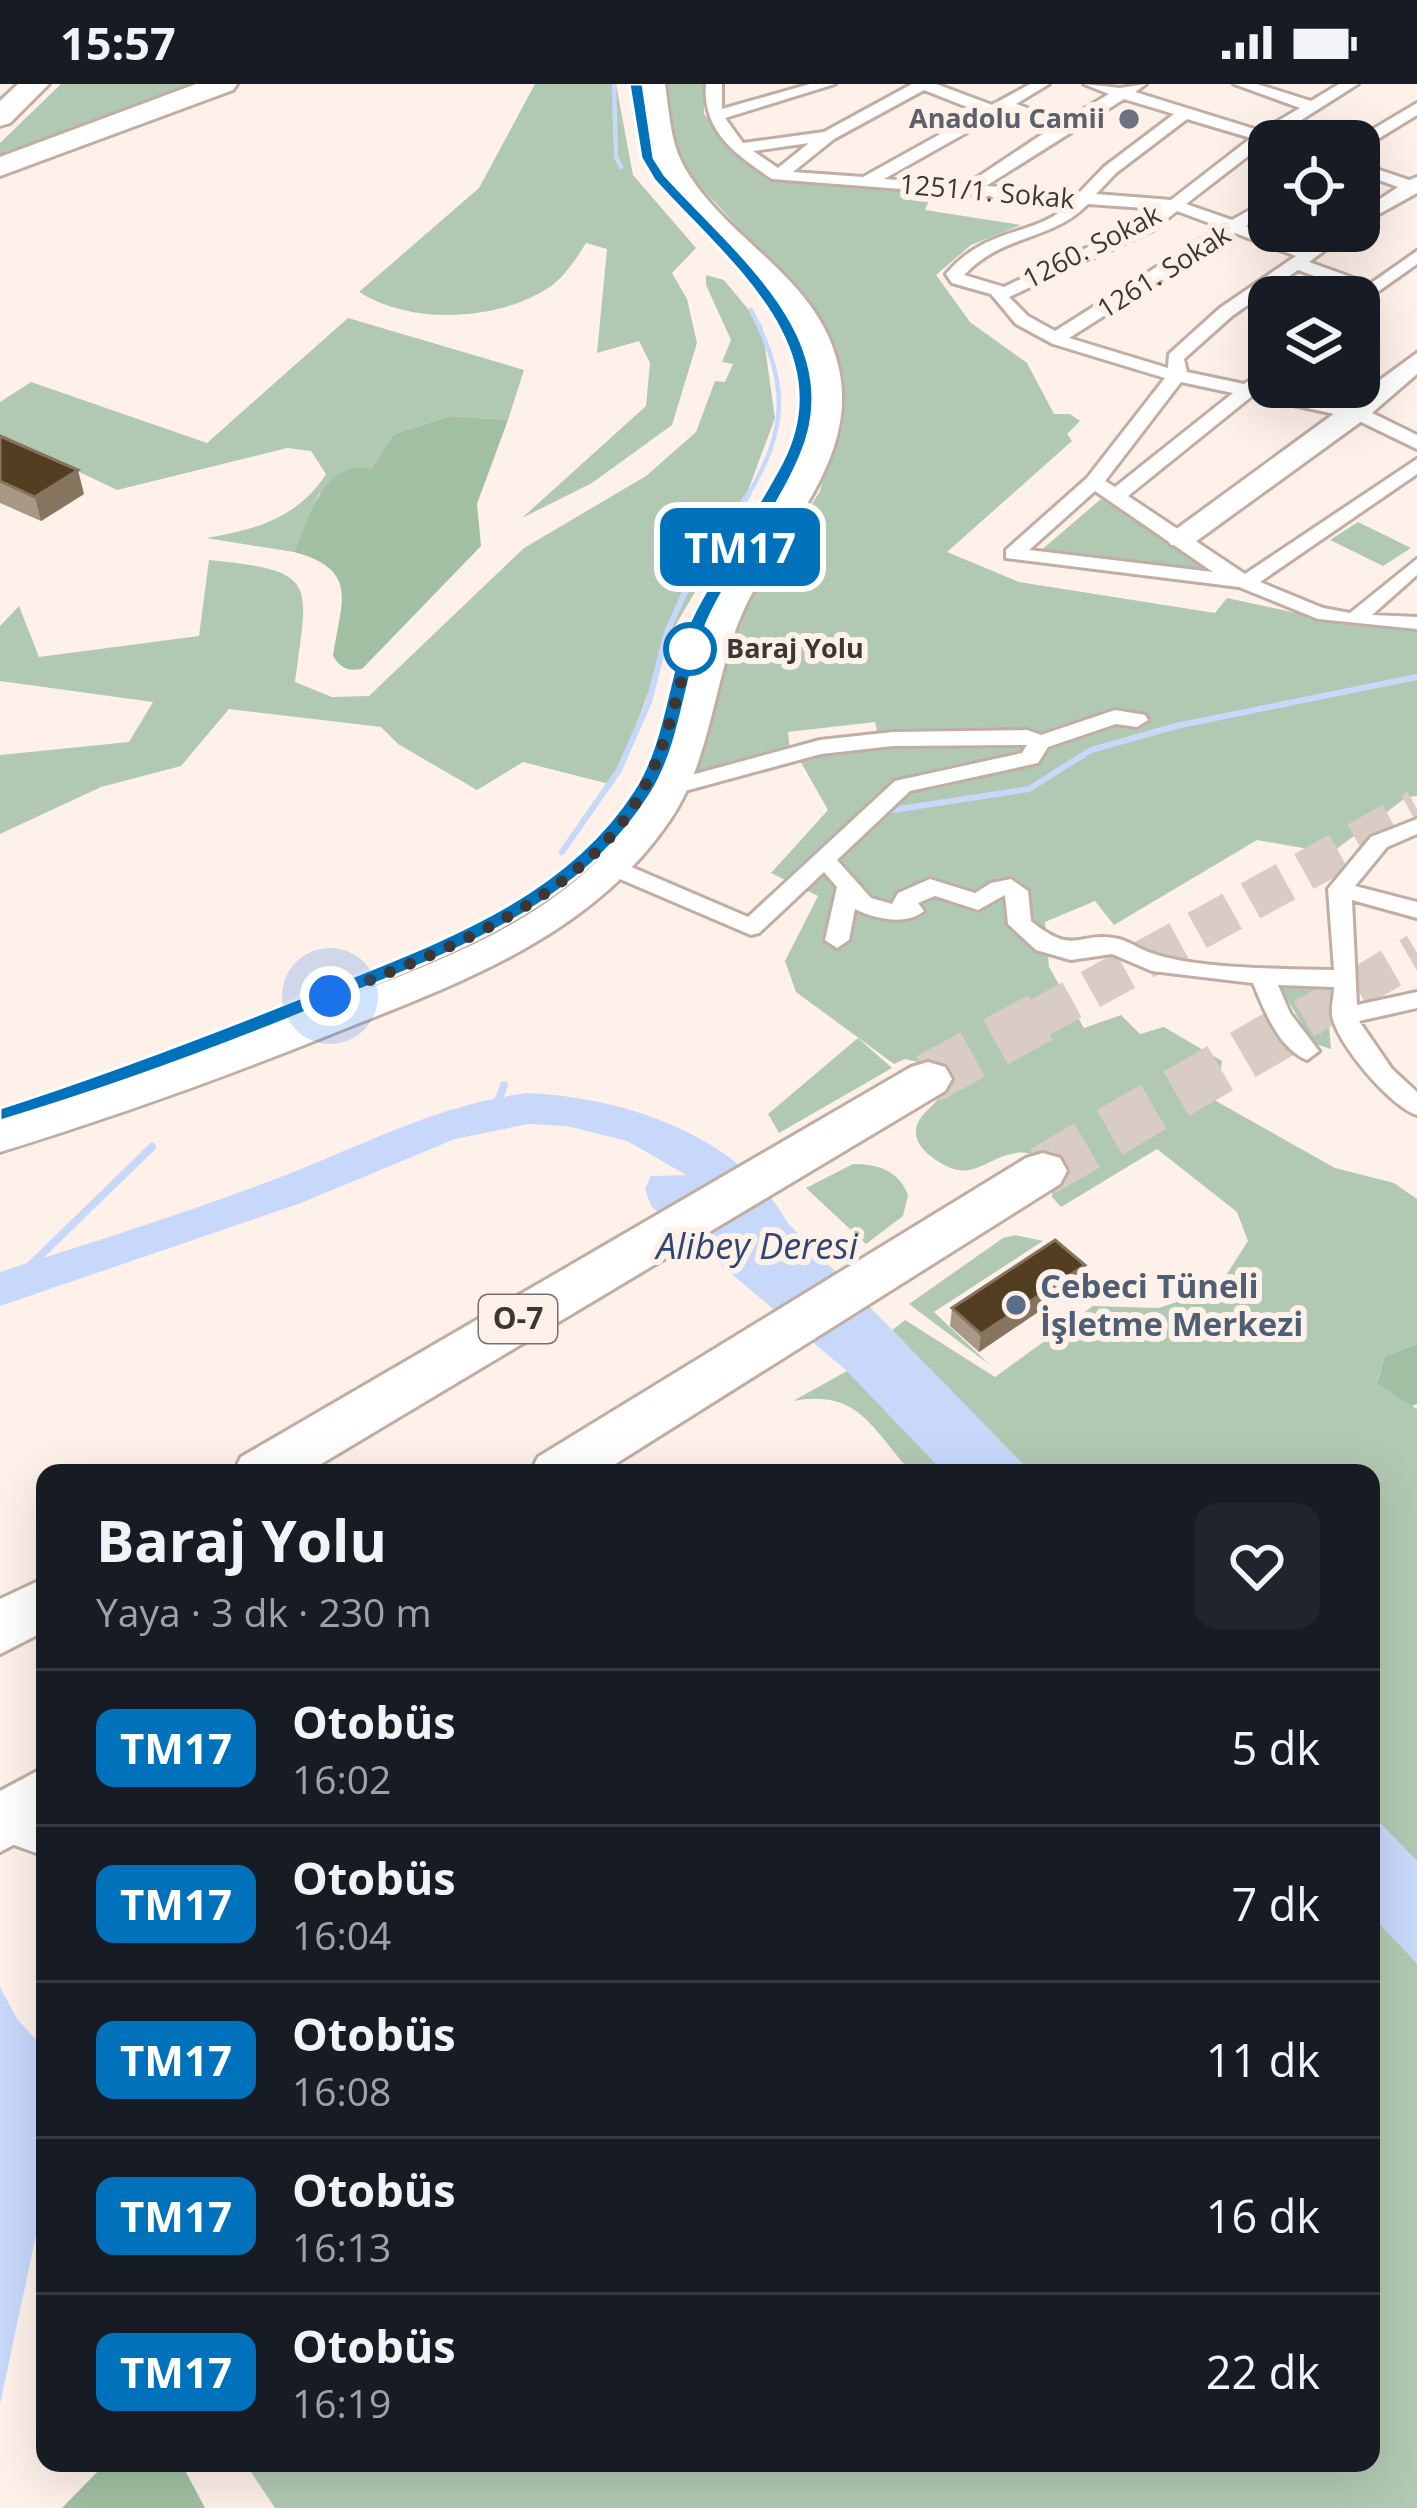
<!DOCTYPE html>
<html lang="tr">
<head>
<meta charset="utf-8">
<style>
  :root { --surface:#171b24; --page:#20242c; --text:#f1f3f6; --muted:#9ea1a6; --line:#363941 }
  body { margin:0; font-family:"Open Sans",sans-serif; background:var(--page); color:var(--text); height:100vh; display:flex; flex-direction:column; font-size:45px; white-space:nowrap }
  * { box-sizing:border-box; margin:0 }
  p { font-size:39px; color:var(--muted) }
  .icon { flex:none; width:66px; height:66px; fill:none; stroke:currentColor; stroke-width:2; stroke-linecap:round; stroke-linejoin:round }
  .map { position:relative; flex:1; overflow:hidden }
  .panel { position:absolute; left:36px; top:1380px; width:1344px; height:1008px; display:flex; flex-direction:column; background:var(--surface); border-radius:24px; box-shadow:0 12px 48px #0002 }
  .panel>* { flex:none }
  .badge { padding:0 24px; border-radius:18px; font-size:42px; line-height:78px }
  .buttons { position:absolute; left:1248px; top:36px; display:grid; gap:24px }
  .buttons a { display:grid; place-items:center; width:132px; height:132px; border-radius:24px; background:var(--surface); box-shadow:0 12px 48px #0002; font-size:60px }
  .you { position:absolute; width:60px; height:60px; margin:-30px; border:9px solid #fff; border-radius:50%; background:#1a73e8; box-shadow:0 0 0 18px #1a73e833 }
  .map>.badge { position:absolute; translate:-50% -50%; box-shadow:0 0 0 6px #fff }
  .round { display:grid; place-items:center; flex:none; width:126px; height:126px; border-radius:24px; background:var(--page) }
  .head { display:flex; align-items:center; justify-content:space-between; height:204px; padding:0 60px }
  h1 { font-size:57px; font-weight:700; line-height:90px }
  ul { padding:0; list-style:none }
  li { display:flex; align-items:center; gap:36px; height:156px; padding:0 60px; border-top:3px solid var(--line) }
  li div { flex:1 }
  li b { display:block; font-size:45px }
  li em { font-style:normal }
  li .badge { min-width:132px; font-weight:700; text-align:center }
  .status { display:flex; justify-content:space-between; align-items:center; height:84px; padding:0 60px; background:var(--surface); direction:ltr }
  .status svg { height:33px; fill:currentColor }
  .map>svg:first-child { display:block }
  .green { fill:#b1c9b2 }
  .forest { fill:#a1bfa3 }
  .water { fill:#c7d8fb }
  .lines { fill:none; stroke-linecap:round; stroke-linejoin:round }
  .stream-far2 { stroke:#c7d8fb; stroke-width:4.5 }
  .stream-far1 { stroke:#c7d8fb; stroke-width:6 }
  .stream { stroke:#c7d8fb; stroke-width:8 }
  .river { fill:#c7d8fb; fill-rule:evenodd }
  .highway-tunnel-far1 { stroke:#d8ccc5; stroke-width:40; stroke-dasharray:40 21; stroke-linecap:butt }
  .highway-tunnel { stroke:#d8ccc5; stroke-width:51; stroke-dasharray:51 26; stroke-linecap:butt }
  .street-casing { stroke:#c2ada3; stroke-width:6 }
  .secondary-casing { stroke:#c2ada3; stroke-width:6 }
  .primary-casing { stroke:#c2ada3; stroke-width:6 }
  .highway-casing { stroke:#c2ada3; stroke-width:6 }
  .street { fill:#fff; fill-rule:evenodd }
  .secondary { fill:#fff; fill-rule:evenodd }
  .primary { fill:#fff; fill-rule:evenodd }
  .highway { fill:#fff; fill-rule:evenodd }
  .wall { fill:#a99886 }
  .shaded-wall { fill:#87745e }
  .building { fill:#543e22; stroke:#87745e; stroke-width:3 }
  .line { fill:#0072bc; stroke:#fff; stroke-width:3 }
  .walk { stroke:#3e3632; stroke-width:12; stroke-dasharray:0 21.6 }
  .worship-dot { fill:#6b7280; stroke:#fef1ea; stroke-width:4.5 }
  .stop-dot { fill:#fff; stroke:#0072bc; stroke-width:6 }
  .service-dot { fill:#5c6f8a; stroke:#fef1ea; stroke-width:4.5 }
  .labels { text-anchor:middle; stroke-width:12; stroke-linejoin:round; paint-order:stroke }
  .far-worship-label { font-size:27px; font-weight:bold; fill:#5b616d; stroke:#fef1ea; text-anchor:end }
  .far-street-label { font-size:27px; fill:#3e3632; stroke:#fef1ea }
  .far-stop-label { font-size:27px; font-weight:bold; fill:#3e3632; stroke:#fef1ea; text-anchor:start }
  .shield { fill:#fef1ea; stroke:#786e69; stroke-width:3 }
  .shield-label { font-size:30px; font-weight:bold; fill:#3e3632 }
  .service-label { font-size:33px; font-weight:bold; fill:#4e5e75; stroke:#fef1ea; text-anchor:start }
  .water-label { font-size:36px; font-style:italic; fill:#2f4572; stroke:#fef1ea }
</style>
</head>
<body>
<div class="status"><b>15:57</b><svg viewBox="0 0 49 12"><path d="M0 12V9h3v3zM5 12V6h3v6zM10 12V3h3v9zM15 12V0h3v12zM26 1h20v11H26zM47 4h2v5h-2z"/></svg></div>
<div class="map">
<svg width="1417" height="2424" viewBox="0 0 1417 2424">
  <rect width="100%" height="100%" fill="#fef1ea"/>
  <g class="green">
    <polygon points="61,0 206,0 0,72 0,59"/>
    <path d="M535,0h81l17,91 63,73 -24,25 15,26 10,44 -25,82 -80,58 -70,35 124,-112 4,-43 -11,-22 -42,12 10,-104 -21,-6c-9,15 -22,34 -36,44 -54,35 -138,38 -191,5l120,-104z"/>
    <path d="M663,0h41v30l29,36 44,30 156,11 -8,19 96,15 -50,20 -35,30 34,47 57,41 27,51h16l10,7 -13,13 5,7 -125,111 72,30 196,31 12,-15 125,27 65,6v165l-10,1 -76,56 -74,-13 -143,85 -19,-24 -50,21 4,45 35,61 37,-13 19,19 24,-7 58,34 -6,40 119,67 59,15 23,16v145l-32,12 -8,26 40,27v452l-46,-47v-341h-339l-141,-142 14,-11 90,57 98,-71 65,2 44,-14 21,-14 25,-39 -11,-29 -80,-63 -96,58 -9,-10c2,-22 -9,-48 -36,-44 -34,5 -46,36 -88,1 -8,-7 -13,-15 -12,-25 2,-15 21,-24 27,-38l-11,-26 -27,-6 -11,5 -98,-72 -11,-31 33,-65 -47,-23 57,-63 -30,-53 83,-10 -6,-25 -87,10 2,19 -50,9 -48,20 41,-153 87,-136 18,-64 -30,-124 -123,-133 -12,-27z"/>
    <path d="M706,191l18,5 38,46 13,92 -39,105 -64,108 -59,154 -90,-23 -46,28 -79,-46 -17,-17 -152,-18 -48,57 -80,21 -101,47v-79l129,-13 24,-40 -153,-21v-55l19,-20 20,51 160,-21 10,-76c111,11 99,21 86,122l37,15 37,-1 155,-148 122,-72 50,-44 19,-51 10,1 8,-18 -11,-2 9,-22 -25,-55z"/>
    <path d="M348,234l176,52 -16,50 -58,-4 -56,18 -23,35 -52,25 -25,58 -88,-14c49,-8 92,-20 120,-64l-15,-23 -24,-3 -170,42 -71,-34 -24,8 -22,-11v-51l31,-20 176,61z"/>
    <polygon points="1101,415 1218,489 1039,468"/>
    <polygon points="1358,438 1411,464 1383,482 1330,456"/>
    <polygon points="1277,898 1326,902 1331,965 1313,959"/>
    <polygon points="858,954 892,984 779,1049 768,1030"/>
    <path d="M853,1080c25,0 45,6 55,31l-5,21 -37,28 -60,-56z"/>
    <polygon points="1015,1151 1043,1157 934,1228 990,1281 909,1220 1003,1154"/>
    <path d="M847,1287l98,102h-33c-41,-45 -53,-84 -119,-72z"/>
    <polygon points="1371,1831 1417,1879 1417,2424 275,2424 245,2379 1371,2379"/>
  </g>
  <g class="forest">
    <path d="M450,332l58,4 -31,84 4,42 -119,123c-14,2 -21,0 -29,-13 8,-55 27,-86 -39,-104 15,-34 30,-94 77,-83l23,-35z"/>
    <polygon points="1417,1260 1417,1320 1412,1322 1377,1299 1385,1272"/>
    <polygon points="106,2379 181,2379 205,2424 62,2424"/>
  </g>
  <g class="water">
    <polygon points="695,1091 764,1119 781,1132 1032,1389 945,1389 847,1287 651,1122 645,1105 651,1092"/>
    <polygon points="1371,1730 1417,1777 1417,1879 1371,1831"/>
    <polygon points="0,1903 17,1935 45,1965 45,2109 0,2320"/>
  </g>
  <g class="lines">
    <g class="stream-far2">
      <polyline points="614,0 616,73 621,83"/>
      <path d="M746,414c44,-71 42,-115 5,-188"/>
    </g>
    <g class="stream-far1">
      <polyline points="893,726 1029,705 1091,666 1176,642 1417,593"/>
      <polyline points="562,768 619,686 649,618 667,548 685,508 748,411"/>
    </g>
    <g class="stream">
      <polyline points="494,1029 504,1001"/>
      <polyline points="10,1201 152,1063"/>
    </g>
    <path class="river" d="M528,1009c93,4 211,41 259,129l-7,12 -15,5 -15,-5 -55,-54 -68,-39 -60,-15 -39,-2 -73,15 -154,64 -301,103v-34c93,-30 187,-59 278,-94 83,-32 160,-74 250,-85z"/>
    <g class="highway-tunnel-far1">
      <polyline points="1037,935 1417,725"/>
      <polyline points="1304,935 1417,869"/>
    </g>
    <g class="highway-tunnel">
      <polyline points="928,995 1043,932"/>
      <polyline points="1043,1087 1310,932"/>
    </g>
    <defs>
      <g id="street">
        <path d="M706,0h16v25l88,-25h25l-110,34 18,25 81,-11 88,-48h24l56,21 38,-21h19l-33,20 48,17 45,-27 -25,-10 36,4 26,-4 -11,8 126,39 39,-23 -66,-24h23l54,17 28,-17h19l-82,52 8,5 -19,2 -79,61 46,16 37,-21v12l-23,15 61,22 25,-17h19l-42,31 61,22 47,-33v13l-58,41v-8h-7l7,-5 -61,-22 -66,46 -48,43 3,13 57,12 25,-16v14l-7,5 104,23 51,25v14l-64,-31 -101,-22 -124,100 117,78 172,-115v15l-157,108 63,26 27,5 67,-54v16l-45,40 45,2v12l-99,-10 -79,-32 -233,-29v-8l81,-72 78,-100 -112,-34 -37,-20 -25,-30 -39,-11 -6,-9c43,-51 90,-35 125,-72l-299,-23c-37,-25 -70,-48 -66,-95zM924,6l56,22 -117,65 -70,-5 41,-33zM1124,15l50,15 -70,53 -25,26 -93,-7zM1005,27l48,16 -87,58 -82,-6zM1187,35l64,19 -80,62 -75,-6 20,-21zM809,59l-31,25 -25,-17zM1088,120l71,5 -18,13 -137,65 -40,-12c38,-41 88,-34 124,-71zM1177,127l43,16 -165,104 -27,-15 -19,-19 144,-67zM1235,149l61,23 -76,52 -51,46 -1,14 -99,-30zM1181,298l52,11 -118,94 -10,-6zM1095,407l118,81 -184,-22z"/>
        <polygon points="1417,19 1417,31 1365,63 1359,65 1359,57 1353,57"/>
        <polygon points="1359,79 1409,96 1417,93 1417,109 1359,141 1359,129 1398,103 1359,89"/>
        <path d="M1115,626l30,5 3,5 -11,7 -21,-3 -68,23 -10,16 -128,28 -73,69 34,38 21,6 6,-11 32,-14 45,14 16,-10 20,-4 17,12 3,30c46,37 45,9 88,18 12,3 23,12 35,15 45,15 131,15 180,16l-6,-81 43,-52 46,-18v15l-30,13 -32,39 62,16v16l-65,-18 5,105 60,-13v16l-58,13 33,48 25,23v23c-26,-8 -81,-72 -85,-100 -1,-8 2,-20 2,-28l-56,-2 12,28 29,38 -12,9c-28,-11 -43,-50 -54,-77l-101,-12 -40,-17 -41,6 -35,-10 -28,-26 -3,-29 -27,15 -43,-14 -17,7 6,8c-18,15 -49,8 -69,-2l-6,31 -12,8 -12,-8 12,-53 -13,-15 -65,61 -8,2 -145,-62 -3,-5 11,-8 8,3 126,54 147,-136 127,-28 5,-8 -134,1 -72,8 -151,41 -11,-7 3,-5 158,-43 73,-8 134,-2 14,5z"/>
        <polygon points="0,1726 45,1742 45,1772 0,1756"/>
      </g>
      <polygon id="secondary" points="1417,269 1417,290 1366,334 1191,461 1171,461 1167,455 1171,449"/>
      <path id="primary" d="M639,0h26c4,26 5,55 17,79 42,78 138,113 157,206 19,87 -53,159 -90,230 -36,70 -34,155 -79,221 -81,120 -217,165 -346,217 -107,43 -214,81 -324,115v-32c102,-29 201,-66 299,-105 122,-48 270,-91 342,-209 39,-63 39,-140 73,-205 38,-71 110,-142 96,-229 -14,-91 -114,-131 -154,-208 -12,-24 -13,-54 -17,-80z"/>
      <g id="highway">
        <polygon points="18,0 49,0 10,39 0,42 0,17"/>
        <polygon points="196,0 237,0 233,6 0,92 0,73"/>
        <polygon points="928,978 945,983 952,995 945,1007 306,1389 233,1389 241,1373 911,983"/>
        <polygon points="1043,1069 1060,1074 1067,1087 1060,1100 601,1389 530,1389 538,1373 1026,1074"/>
        <polygon points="45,1494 45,1547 0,1570 0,1515"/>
        <polygon points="45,1683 45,1744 0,1768 0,1707"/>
      </g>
    </defs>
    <use href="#street" class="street-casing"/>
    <use href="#secondary" class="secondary-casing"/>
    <use href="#primary" class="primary-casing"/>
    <use href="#highway" class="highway-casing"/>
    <use href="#street" class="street"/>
    <use href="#secondary" class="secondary"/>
    <use href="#primary" class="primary"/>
    <use href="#highway" class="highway"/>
  </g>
  <g class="wall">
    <polygon points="0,352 84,410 41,437 0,419"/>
    <polygon points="1081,1199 979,1268 950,1242 952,1224"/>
  </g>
  <g class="shaded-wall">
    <polygon points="78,386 84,410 41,437 35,413"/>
    <polygon points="1085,1181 1081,1199 979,1268 981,1250"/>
  </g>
  <g class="building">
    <polygon points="0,352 78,386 35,413 0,397"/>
    <polygon points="1055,1156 1085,1181 981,1250 952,1224"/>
  </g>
  <path class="line" d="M629,0h14l11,74 11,17c70,78 186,164 136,280 -23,55 -63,104 -89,157 -28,57 -27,126 -60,180 -72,118 -208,163 -329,213 -107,44 -212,83 -323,116v-13c105,-34 208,-73 317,-117 115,-47 245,-90 316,-200 35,-54 33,-124 62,-180 27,-51 60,-98 87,-149 60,-116 -59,-204 -128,-282l-13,-22z"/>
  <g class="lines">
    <path class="walk" d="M330,912c110,-44 260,-98 316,-212 22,-43 32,-94 45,-140l-1,5"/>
  </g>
  <circle class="worship-dot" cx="1129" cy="35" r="12"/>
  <circle class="stop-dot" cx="690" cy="565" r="24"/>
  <circle class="service-dot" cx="1016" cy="1221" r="12"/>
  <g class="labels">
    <g class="far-worship-label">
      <text x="1105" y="44">Anadolu Camii</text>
    </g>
    <g class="far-street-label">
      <text transform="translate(987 108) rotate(5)" y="9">1251/1. Sokak</text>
      <text transform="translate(1092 163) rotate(-27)" y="9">1260. Sokak</text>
      <text transform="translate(1164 188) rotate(-32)" y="9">1261. Sokak</text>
    </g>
    <g class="far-stop-label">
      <text x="726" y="574">Baraj Yolu</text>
    </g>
    <rect class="shield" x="479" y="1211" width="78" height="48" rx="9"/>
    <g class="shield-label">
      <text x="518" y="1245">O-7</text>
    </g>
    <g class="service-label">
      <text x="1040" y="1214">Cebeci Tüneli<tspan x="1040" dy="38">İşletme Merkezi</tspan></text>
    </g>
    <g class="water-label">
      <text x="757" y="1175">Alibey Deresi</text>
    </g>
  </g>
</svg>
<div class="buttons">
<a><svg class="icon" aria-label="locate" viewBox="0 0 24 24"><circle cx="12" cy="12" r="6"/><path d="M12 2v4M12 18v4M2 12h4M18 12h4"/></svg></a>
<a><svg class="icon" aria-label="layers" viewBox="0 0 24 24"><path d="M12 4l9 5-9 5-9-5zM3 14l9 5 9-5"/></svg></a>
</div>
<div class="you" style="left:330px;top:912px"></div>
<b class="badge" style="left:740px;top:463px;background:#0072bc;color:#fff">TM17</b>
<section class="panel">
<div class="head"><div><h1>Baraj Yolu</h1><p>Yaya · 3 dk · 230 m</p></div><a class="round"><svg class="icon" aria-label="heart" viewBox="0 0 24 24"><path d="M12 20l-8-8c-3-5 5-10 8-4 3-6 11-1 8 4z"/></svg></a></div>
<ul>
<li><span class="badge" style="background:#0072bc;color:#fff">TM17</span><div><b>Otobüs</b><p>16:02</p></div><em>5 dk</em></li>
<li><span class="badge" style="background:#0072bc;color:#fff">TM17</span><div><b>Otobüs</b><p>16:04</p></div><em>7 dk</em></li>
<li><span class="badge" style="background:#0072bc;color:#fff">TM17</span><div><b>Otobüs</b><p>16:08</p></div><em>11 dk</em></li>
<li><span class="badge" style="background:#0072bc;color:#fff">TM17</span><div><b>Otobüs</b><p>16:13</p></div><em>16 dk</em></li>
<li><span class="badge" style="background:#0072bc;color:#fff">TM17</span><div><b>Otobüs</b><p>16:19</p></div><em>22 dk</em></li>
</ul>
</section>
</div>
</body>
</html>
